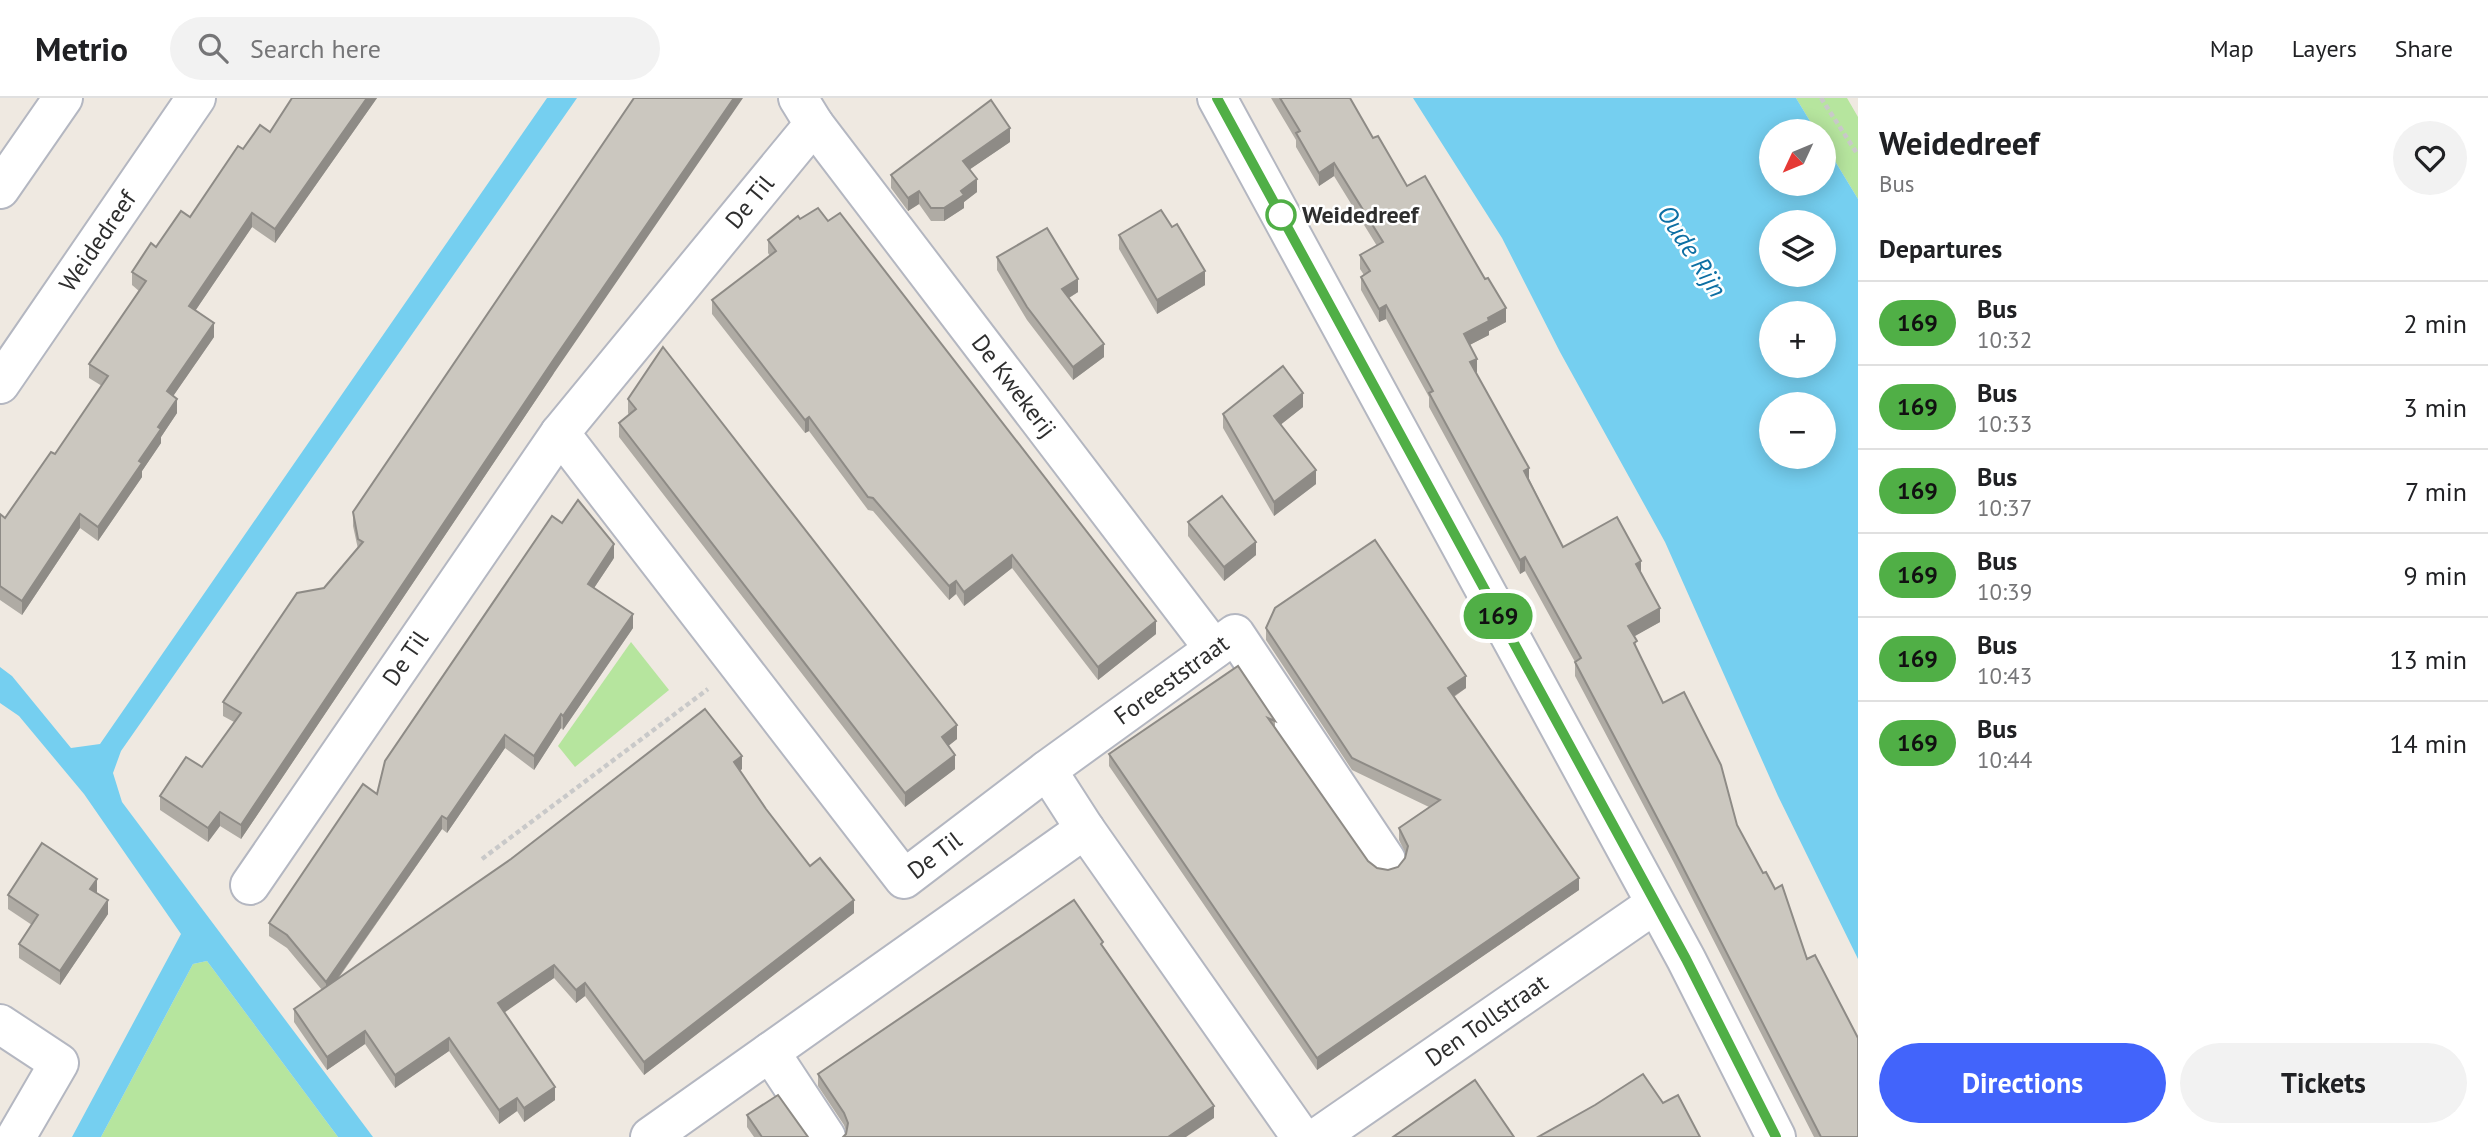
<!DOCTYPE html>
<html lang="en">
<head>
<meta charset="utf-8">
<style>
  :root { --surface:#fff; --page:#f2f2f2; --text:#202124; --muted:#757577; --line:#e0e0e0; --accent:#4264fb }
  body { margin:0; font-family:"PT Sans",sans-serif; background:var(--page); color:var(--text); height:100vh; display:flex; flex-direction:column; font-size:26px; white-space:nowrap }
  * { box-sizing:border-box; margin:0 }
  p { font-size:23px; color:var(--muted) }
  .icon { flex:none; width:38px; height:38px; fill:none; stroke:currentColor; stroke-width:2; stroke-linecap:round; stroke-linejoin:round }
  .map { position:relative; flex:1; overflow:hidden }
  .sheet { display:flex; flex-direction:column; background:var(--surface); width:630px }
  .sheet>* { flex:none }
  .badge { padding:0 14px; border-radius:23px; font-size:24px; line-height:46px }
  .needle { width:46px; rotate:226deg }
  .controls { position:absolute; left:1759px; top:21px; display:grid; gap:14px }
  .controls a { display:grid; place-items:center; width:77px; height:77px; border-radius:50%; background:var(--surface); box-shadow:0 4px 18px #0003; font-size:35px }
  .map>.badge { position:absolute; translate:-50% -50%; box-shadow:0 0 0 4px #fff }
  h2 { padding:0 21px; font-size:26px; line-height:63px }
  .round { display:grid; place-items:center; flex:none; width:74px; height:74px; border-radius:37px; background:var(--page) }
  .headline { display:flex; align-items:center; justify-content:space-between; height:119px; padding:0 21px }
  h1 { font-size:33px; font-weight:700; line-height:52px }
  .button { display:flex; gap:14px; margin-top:auto; padding:14px 21px }
  .button a { flex:1; height:80px; border-radius:42px; background:var(--accent); color:#fff; font-size:28px; font-weight:700; line-height:80px; text-align:center }
  .button a+a { background:var(--page); color:var(--text) }
  ul { padding:0; list-style:none }
  li { display:flex; align-items:center; gap:21px; height:84px; padding:0 21px; border-top:2px solid var(--line) }
  li div { flex:1 }
  li b { display:block; font-size:26px }
  li em { font-style:normal }
  li .badge { min-width:77px; font-weight:700; text-align:center }
  header { display:flex; align-items:center; gap:42px; box-sizing:border-box; height:98px; padding:0 35px; background:var(--surface); border-bottom:2px solid var(--line) }
  header strong { font-size:33px }
  nav { display:flex; gap:38px; margin-inline-start:auto; font-size:24px }
  .search { width:490px; height:63px; background:var(--page); display:flex; align-items:center; gap:18px; box-sizing:border-box; padding:0 24px; border-radius:38px; color:var(--muted); font-size:26px }
  main { display:flex; flex:1; min-height:0 }
  .map>svg:first-child { display:block }
  .green { fill:#b6e59e }
  .water { fill:#75cff0; fill-rule:evenodd }
  .lines { fill:none; stroke-linecap:round; stroke-linejoin:round }
  .minor-casing { stroke:#b4b7c1; stroke-width:42 }
  .tertiary-casing { stroke:#b4b7c1; stroke-width:42 }
  .path { stroke:#c9c9c9; stroke-width:4.5; stroke-dasharray:5 3.5; stroke-linecap:butt }
  .minor { stroke:#fff; stroke-width:38 }
  .tertiary { stroke:#fff; stroke-width:38 }
  .wall { fill:#afaba4 }
  .shaded-wall { fill:#8e8b86 }
  .building { fill:#cbc7bf; stroke:#8e8b86; stroke-width:2 }
  .line-casing { stroke:#fff; stroke-width:16 }
  .line { stroke:#50af46; stroke-width:10 }
  .stop-dot { fill:#fff; stroke:#50af46; stroke-width:3.5 }
  .labels { text-anchor:middle; stroke-width:5; stroke-linejoin:round; paint-order:stroke }
  .street-label { font-size:24px; fill:#2e2e2e; stroke:#fff }
  .stop-label { font-size:24px; font-weight:bold; fill:#2e2e2e; stroke:#fff; text-anchor:start }
  .water-label { font-size:26px; font-style:italic; fill:#0d6fa3; stroke:#fff }
</style>
</head>
<body>
<header>
<strong>Metrio</strong>
<div class="search"><svg class="icon" aria-label="search" viewBox="0 0 24 24"><circle cx="10" cy="10" r="6"/><path d="M15 15l6 6"/></svg>Search here</div>
<nav><a>Map</a><a>Layers</a><a>Share</a></nav>
</header>
<main>
<div class="map">
<svg width="1858" height="1039" viewBox="0 0 1858 1039">
  <rect width="100%" height="100%" fill="#efe9e1"/>
  <g class="green">
    <polygon points="1796,0 1847,0 1858,19 1858,101 1824,45 1824,33 1816,33"/>
    <polygon points="631,544 669,592 575,669 558,648"/>
    <polygon points="207,863 338,1039 101,1039 193,866"/>
  </g>
  <g class="water">
    <polygon points="547,0 577,0 121,653 113,675 122,704 373,1039 338,1039 207,863 193,866 101,1039 72,1039 181,836 84,696 19,618 0,605 0,569 12,578 71,650 100,646"/>
    <path d="M1413,0h383l20,33h-45v53h53v-41l34,56v760l-80,-163 -113,-254 -105,-190 -58,-114zM1824,124v53h-53v-53zM1771,215h53v53h-53zM1771,306h53v53h-53z"/>
  </g>
  <g class="lines">
    <defs>
      <g id="minor">
        <path id="s1" d="M798,0l16,26 400,525"/>
        <polyline points="0,91 63,0"/>
        <path id="s2" d="M0,286l196,-286"/>
        <path id="s3" d="M560,335l344,446 143,-109"/>
        <path id="s4" d="M250,787l310,-452 254,-309"/>
        <polyline points="0,926 59,965 16,1039"/>
        <polyline points="770,954 826,1039"/>
        <polyline points="650,1039 1085,731"/>
        <path id="s5" d="M1301,1039l-216,-308 -38,-59 188,-136 151,226"/>
        <path id="s6" d="M1318,1039l337,-233"/>
      </g>
      <polyline id="tertiary" points="1217,0 1686,861 1776,1039"/>
    </defs>
    <use href="#minor" class="minor-casing"/>
    <use href="#tertiary" class="tertiary-casing"/>
    <g class="path">
      <polyline points="1821,0 1858,57"/>
      <polyline points="482,761 708,591"/>
    </g>
    <use href="#minor" class="minor"/>
    <use href="#tertiary" class="tertiary"/>
  </g>
  <g class="wall">
    <polygon points="292,0 377,0 275,145 252,129 195,213 214,239 173,298 177,315 161,339 161,345 142,373 142,379 98,443 80,430 22,517 0,502 0,416 5,420 55,356 102,288 89,280 89,266 139,193 132,187 132,174 156,149 190,119 243,51 270,34"/>
    <polygon points="1271,0 1350,0 1373,40 1506,224 1489,233 1489,237 1469,247 1477,274 1476,275 1563,449 1641,476 1660,524 1634,538 1637,552 1663,605 1737,727 1858,1039 1814,1039 1673,763 1575,578 1575,564 1525,473 1520,476 1429,309 1429,299 1386,221 1379,224 1361,192 1361,179 1364,177 1360,171 1360,157 1377,148 1334,78 1319,88 1296,49 1296,42"/>
    <polygon points="1010,44 970,71 977,94 964,104 964,110 944,123 931,123 919,106 908,113 891,90 891,77"/>
    <polygon points="1119,137 1205,187 1157,216 1119,151"/>
    <polygon points="768,142 1156,536 1098,582 1012,470 964,508 956,496 949,502 873,413 868,412 809,333 805,335 712,216 712,202 770,158 768,155"/>
    <polygon points="997,159 1078,194 1069,200 1104,259 1073,282 1027,222 997,172"/>
    <polygon points="554,275 241,741 220,728 208,744 160,712 160,698 202,669 234,624 223,618 223,604 324,490 358,451 353,428 353,414"/>
    <polygon points="628,301 957,641 948,648 955,671 905,709 619,339 619,325 629,317 628,315"/>
    <polygon points="1303,309 1281,326 1316,386 1274,418 1223,330 1223,316"/>
    <polygon points="1188,424 1256,457 1224,483 1188,438"/>
    <polygon points="614,460 594,490 633,530 563,632 561,630 534,672 505,650 447,735 442,731 338,881 742,671 740,673 766,711 810,768 854,815 644,977 585,898 576,905 554,880 504,914 555,1002 524,1024 517,1013 499,1026 449,953 395,990 365,946 327,972 294,924 294,911 322,892 287,850 269,838 269,825 377,696"/>
    <polygon points="1266,530 1466,590 1454,599 1579,792 1317,972 1109,668 1109,656 1238,568 1275,623 1275,630 1368,763 1377,770 1388,772 1398,769 1405,760 1406,756 1399,742 1399,730 1429,709 1352,672 1266,542"/>
    <polygon points="97,795 108,816 60,887 19,860 19,846 32,827 8,811 8,797"/>
    <polygon points="1103,848 1214,1020 846,1036 846,1033 844,1027 818,988 818,976"/>
    <polygon points="747,1017 808,1039 754,1039 747,1029"/>
  </g>
  <g class="shaded-wall">
    <polygon points="367,0 377,0 275,145 275,131"/>
    <polygon points="734,0 743,0 554,275 241,741 241,727 554,261"/>
    <polygon points="1010,30 1010,44 963,76 963,63"/>
    <polygon points="1334,65 1334,78 1319,88 1319,75"/>
    <polygon points="977,81 977,94 964,104 964,110 944,123 944,110 961,93"/>
    <polygon points="919,93 919,106 908,113 908,100"/>
    <polygon points="252,115 252,129 189,222 189,208"/>
    <polygon points="1205,173 1205,187 1157,216 1157,202"/>
    <polygon points="1078,181 1078,194 1062,204 1062,191"/>
    <polygon points="1386,207 1386,221 1379,224 1379,211"/>
    <polygon points="1506,210 1506,224 1489,233 1489,237 1464,250 1464,236 1488,220"/>
    <polygon points="214,225 214,239 167,307 167,293"/>
    <polygon points="1104,246 1104,259 1073,282 1073,269"/>
    <polygon points="1477,261 1477,274 1470,278 1470,264"/>
    <polygon points="1303,295 1303,309 1274,332 1274,318"/>
    <polygon points="177,301 177,315 161,339 161,345 142,373 142,379 98,443 98,429 158,329"/>
    <polygon points="809,319 809,333 805,335 805,322"/>
    <polygon points="1529,370 1529,384 1524,373"/>
    <polygon points="1316,372 1316,386 1274,418 1274,404"/>
    <polygon points="80,416 80,430 22,517 22,503"/>
    <polygon points="1256,444 1256,457 1224,483 1224,469"/>
    <polygon points="614,446 614,460 588,499 588,486"/>
    <polygon points="1012,457 1012,470 964,508 964,494"/>
    <polygon points="1525,459 1525,473 1520,476 1520,462"/>
    <polygon points="1641,463 1641,477 1636,466"/>
    <polygon points="956,483 956,496 949,502 949,488"/>
    <polygon points="1660,510 1660,524 1628,542 1628,528"/>
    <polygon points="633,516 633,530 563,632 563,618"/>
    <polygon points="1156,523 1156,536 1098,582 1098,569"/>
    <polygon points="1466,578 1466,590 1448,602 1448,590"/>
    <polygon points="561,616 561,630 534,672 534,658"/>
    <polygon points="957,627 957,641 942,653 942,639"/>
    <polygon points="505,637 505,650 447,735 447,721"/>
    <polygon points="955,657 955,671 905,709 905,695"/>
    <polygon points="742,658 742,671 734,678 734,664"/>
    <polygon points="220,714 220,728 208,744 208,730"/>
    <polygon points="442,718 442,731 326,897 326,884"/>
    <polygon points="1579,780 1579,792 1317,972 1317,960"/>
    <polygon points="97,781 97,795 90,805 90,791"/>
    <polygon points="108,802 108,816 60,887 60,873"/>
    <polygon points="854,802 854,815 644,977 644,964"/>
    <polygon points="554,867 554,880 498,919 498,905"/>
    <polygon points="585,885 585,898 576,905 576,892"/>
    <polygon points="365,933 365,946 327,972 327,959"/>
    <polygon points="449,940 449,953 395,990 395,977"/>
    <polygon points="555,989 555,1002 524,1024 524,1010"/>
    <polygon points="517,1000 517,1013 499,1026 499,1012"/>
    <polygon points="1214,1008 1214,1020 1186,1039 1168,1039"/>
  </g>
  <g class="building">
    <polygon points="292,0 367,0 275,131 252,115 189,208 214,225 167,293 177,301 158,329 161,331 139,363 142,365 98,429 80,416 22,503 0,488 0,416 5,420 51,354 55,356 108,278 89,266 146,183 132,174 151,145 156,149 181,113 190,119 238,48 243,51 260,27 270,34"/>
    <polygon points="634,0 734,0 554,261 241,727 220,714 208,730 160,698 186,659 202,669 241,615 223,604 297,495 324,490 363,444 358,441 353,414"/>
    <polygon points="1280,0 1350,0 1373,40 1378,38 1407,88 1425,78 1485,181 1488,180 1506,210 1488,220 1489,223 1464,236 1477,261 1470,264 1529,370 1524,373 1563,449 1617,419 1641,463 1636,466 1660,510 1628,528 1637,543 1634,545 1663,605 1684,594 1721,667 1737,727 1763,775 1766,774 1775,791 1782,787 1807,861 1815,857 1858,940 1858,1039 1821,1039 1673,750 1575,564 1581,560 1525,459 1520,462 1429,295 1433,293 1386,207 1379,211 1361,179 1370,173 1360,157 1383,144 1334,65 1319,75 1296,35 1300,33"/>
    <polygon points="991,2 1010,30 963,63 977,81 961,93 964,97 944,110 931,110 919,93 908,100 891,77"/>
    <polygon points="818,110 828,123 840,115 1156,523 1098,569 1012,457 964,494 956,483 949,488 873,400 868,399 809,319 805,322 712,202 776,153 768,142 798,118 800,121"/>
    <polygon points="1161,112 1172,129 1177,126 1205,173 1157,202 1119,137"/>
    <polygon points="1047,130 1078,181 1062,191 1104,246 1073,269 1027,209 997,159"/>
    <polygon points="663,249 957,627 942,639 955,657 905,695 619,325 636,311 628,301"/>
    <polygon points="1283,268 1303,295 1274,318 1316,372 1274,404 1223,316"/>
    <polygon points="1222,398 1256,444 1224,469 1188,424"/>
    <polygon points="578,402 614,446 588,486 633,516 563,618 561,616 534,658 505,637 447,721 442,718 326,884 287,837 269,825 363,686 377,696 385,663 552,418 562,425"/>
    <polygon points="1375,442 1466,578 1448,590 1579,780 1317,960 1109,656 1238,568 1275,623 1268,620 1368,763 1377,770 1388,772 1398,769 1405,760 1408,748 1399,730 1440,702 1352,660 1266,530 1275,510"/>
    <polygon points="705,611 742,658 734,664 766,711 810,768 820,760 854,802 644,964 585,885 576,892 554,867 498,905 555,989 524,1010 517,1000 499,1012 449,940 395,977 365,933 327,959 294,911 511,761"/>
    <polygon points="42,745 97,781 90,791 108,802 60,873 19,846 38,817 8,797"/>
    <polygon points="1074,802 1103,844 1101,846 1214,1008 1168,1039 843,1039 846,1036 848,1025 844,1015 818,976"/>
    <polygon points="1643,976 1663,1005 1678,997 1700,1039 1538,1039 1595,1007"/>
    <polygon points="1475,982 1514,1039 1393,1039"/>
    <polygon points="778,997 808,1039 762,1039 747,1017"/>
  </g>
  <g class="lines">
    <defs>
      <polyline id="line" points="1217,0 1686,861 1776,1039"/>
    </defs>
    <use href="#line" class="line-casing"/>
    <use href="#line" class="line"/>
  </g>
  <circle class="stop-dot" cx="1281" cy="117" r="14"/>
  <g class="labels">
    <g class="street-label">
      <text dy="8" stroke="none"><textPath href="#s4" startOffset="847">De Til</textPath></text>
      <text dy="8" stroke="none"><textPath href="#s2" startOffset="173">Weidedreef</textPath></text>
      <text dy="8" stroke="none"><textPath href="#s1" startOffset="360">De Kwekerij</textPath></text>
      <text dy="8" stroke="none"><textPath href="#s4" startOffset="275">De Til</textPath></text>
      <text dy="8" stroke="none"><textPath href="#s5" startOffset="600">Foreeststraat</textPath></text>
      <text dy="8" stroke="none"><textPath href="#s3" startOffset="602">De Til</textPath></text>
      <text dy="8" stroke="none"><textPath href="#s6" startOffset="205">Den Tollstraat</textPath></text>
    </g>
    <g class="stop-label">
      <text x="1302" y="125">Weidedreef</text>
    </g>
    <g class="water-label">
      <text transform="translate(1692 153) rotate(57)" y="9">Oude Rijn</text>
    </g>
  </g>
</svg>
<div class="controls">
<a><svg class="needle" viewBox="-14 -14 28 28"><path d="M0-13l5 13h-10z" fill="#e53935"/><path d="M0 13l5-13h-10z" fill="#757577"/></svg></a>
<a><svg class="icon" aria-label="layers" viewBox="0 0 24 24"><path d="M12 4l9 5-9 5-9-5zM3 14l9 5 9-5"/></svg></a>
<a>+</a>
<a>−</a>
</div>
<b class="badge" style="left:1498px;top:518px;background:#50af46;color:#111">169</b>
</div>
<section class="sheet">
<div class="headline"><div><h1>Weidedreef</h1><p>Bus</p></div><a class="round"><svg class="icon" aria-label="heart" viewBox="0 0 24 24"><path d="M12 20l-8-8c-3-5 5-10 8-4 3-6 11-1 8 4z"/></svg></a></div>
<h2>Departures</h2>
<ul>
<li><span class="badge" style="background:#50af46;color:#111">169</span><div><b>Bus</b><p>10:32</p></div><em>2 min</em></li>
<li><span class="badge" style="background:#50af46;color:#111">169</span><div><b>Bus</b><p>10:33</p></div><em>3 min</em></li>
<li><span class="badge" style="background:#50af46;color:#111">169</span><div><b>Bus</b><p>10:37</p></div><em>7 min</em></li>
<li><span class="badge" style="background:#50af46;color:#111">169</span><div><b>Bus</b><p>10:39</p></div><em>9 min</em></li>
<li><span class="badge" style="background:#50af46;color:#111">169</span><div><b>Bus</b><p>10:43</p></div><em>13 min</em></li>
<li><span class="badge" style="background:#50af46;color:#111">169</span><div><b>Bus</b><p>10:44</p></div><em>14 min</em></li>
</ul>
<div class="button"><a>Directions</a><a>Tickets</a></div>
</section>
</main>
</body>
</html>
